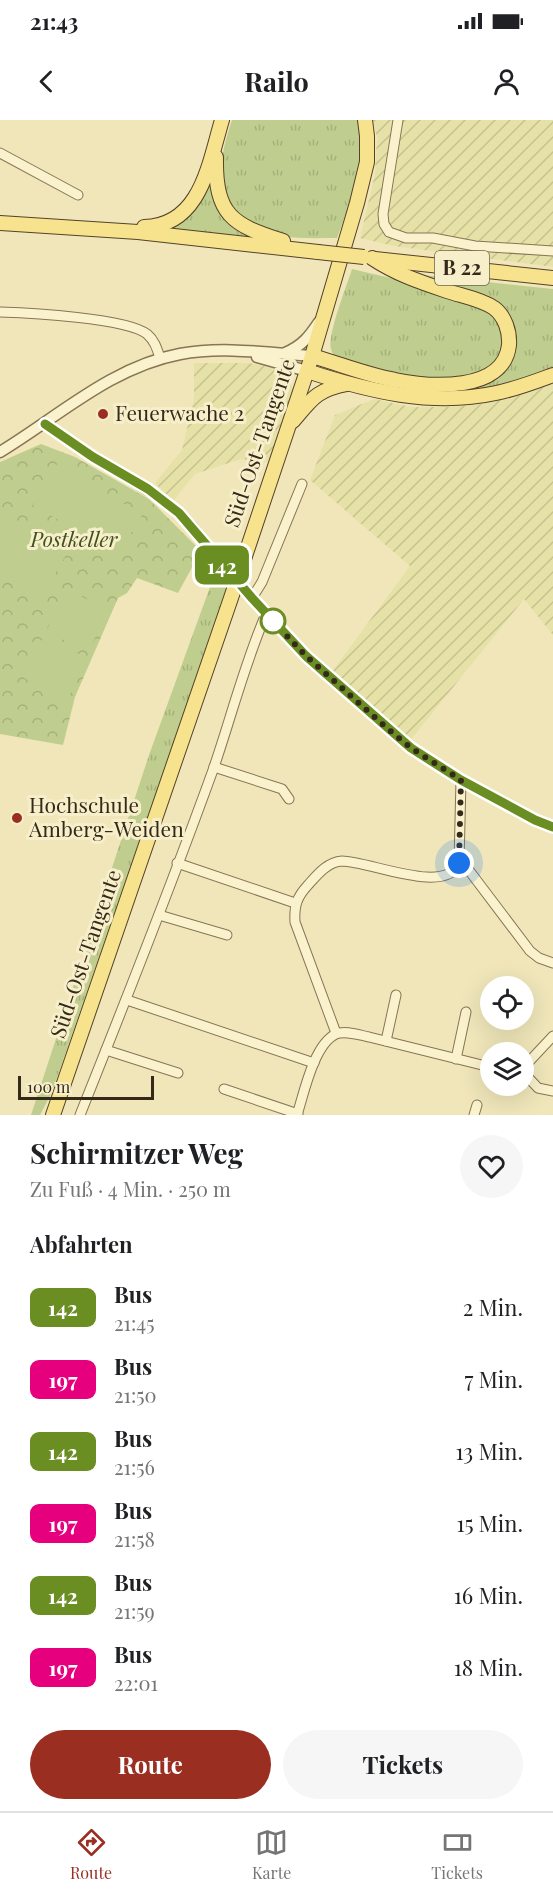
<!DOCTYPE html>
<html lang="de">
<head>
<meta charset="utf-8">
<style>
  :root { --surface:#fff; --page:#f6f6f6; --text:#202124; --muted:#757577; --line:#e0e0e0; --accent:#992e21 }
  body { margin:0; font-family:"Playfair Display",serif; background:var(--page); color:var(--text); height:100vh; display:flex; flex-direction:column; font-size:22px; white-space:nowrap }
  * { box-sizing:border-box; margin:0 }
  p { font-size:20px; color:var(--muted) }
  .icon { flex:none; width:33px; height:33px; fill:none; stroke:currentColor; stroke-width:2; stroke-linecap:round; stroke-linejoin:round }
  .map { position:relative; height:995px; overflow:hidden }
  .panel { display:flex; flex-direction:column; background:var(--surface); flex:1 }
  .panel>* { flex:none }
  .badge { padding:0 12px; border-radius:9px; font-size:21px; line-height:39px }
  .fabs { position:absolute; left:480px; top:856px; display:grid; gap:12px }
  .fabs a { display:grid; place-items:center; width:54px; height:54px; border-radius:50%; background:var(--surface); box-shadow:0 6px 24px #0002; font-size:30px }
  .scale { position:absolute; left:18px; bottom:15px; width:136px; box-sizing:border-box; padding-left:6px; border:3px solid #352a1a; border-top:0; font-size:16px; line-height:21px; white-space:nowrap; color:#352a1a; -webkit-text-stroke:4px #f7efca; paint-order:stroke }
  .you { position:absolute; width:30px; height:30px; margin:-15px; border:4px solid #fff; border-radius:50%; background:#1a73e8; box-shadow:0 0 0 9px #1a73e833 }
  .map>.badge { position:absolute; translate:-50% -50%; box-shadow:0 0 0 3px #fff }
  h2 { padding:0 30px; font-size:22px; line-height:54px }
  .round { display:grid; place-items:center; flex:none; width:63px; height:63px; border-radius:32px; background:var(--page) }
  .overview { display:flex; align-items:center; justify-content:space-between; height:102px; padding:0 30px }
  h1 { font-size:28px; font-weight:700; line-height:45px }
  .cta { display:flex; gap:12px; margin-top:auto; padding:12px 30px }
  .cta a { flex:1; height:69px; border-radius:36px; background:var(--accent); color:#fff; font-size:24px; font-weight:700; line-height:69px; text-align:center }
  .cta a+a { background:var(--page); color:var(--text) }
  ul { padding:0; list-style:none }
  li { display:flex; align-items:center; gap:18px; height:72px; padding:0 30px }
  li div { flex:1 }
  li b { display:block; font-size:22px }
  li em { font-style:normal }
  li .badge { min-width:66px; font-weight:700; text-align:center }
  .status { display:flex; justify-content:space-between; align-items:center; height:42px; padding:0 30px; background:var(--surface); direction:ltr }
  .status svg { height:16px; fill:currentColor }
  header { display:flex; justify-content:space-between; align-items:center; height:78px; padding:0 30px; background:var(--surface); font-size:27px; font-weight:700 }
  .dock { display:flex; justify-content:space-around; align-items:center; height:84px; border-top:2px solid var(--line); background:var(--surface); font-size:16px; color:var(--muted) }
  .dock a { display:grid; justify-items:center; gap:3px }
  .dock .selected { color:var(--accent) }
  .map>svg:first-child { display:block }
  .farmland { fill:url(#farmland-furrows) }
  .grass { fill:url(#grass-tufts) }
  .park { fill:url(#park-crowns) }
  .pitch { fill:#bfce8e }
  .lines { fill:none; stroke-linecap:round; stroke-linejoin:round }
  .minor-casing { stroke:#877554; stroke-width:11 }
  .tertiary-casing { stroke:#877554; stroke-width:13 }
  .primary-casing { stroke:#544229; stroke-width:16 }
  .minor { stroke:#faf2cd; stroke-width:9 }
  .tertiary { stroke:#faf2cd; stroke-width:10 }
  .primary { stroke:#f7e28e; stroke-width:14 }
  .minor-bridge-casing { stroke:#877554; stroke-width:11; stroke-linecap:butt }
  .primary-bridge-casing { stroke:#544229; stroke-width:16; stroke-linecap:butt }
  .minor-bridge { stroke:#faf2cd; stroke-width:9 }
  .primary-bridge { stroke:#f7e28e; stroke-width:14 }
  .line-casing { stroke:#fff; stroke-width:14 }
  .line { stroke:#6b8e23; stroke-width:9 }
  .walk { stroke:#352a1a; stroke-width:6; stroke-dasharray:0 10.8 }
  .poi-dot { fill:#992e21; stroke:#f7efca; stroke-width:2 }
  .stop-dot { fill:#fff; stroke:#6b8e23; stroke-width:3 }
  .labels { text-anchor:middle; stroke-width:6; stroke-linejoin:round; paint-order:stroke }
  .shield { fill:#f7efca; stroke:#6f654f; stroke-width:1.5 }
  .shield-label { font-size:20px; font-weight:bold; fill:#352a1a }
  .poi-label { font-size:21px; fill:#352a1a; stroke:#f7efca; text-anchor:start }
  .street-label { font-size:21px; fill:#352a1a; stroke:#f7efca }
  .park-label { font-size:21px; font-style:italic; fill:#40521f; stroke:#f7efca }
</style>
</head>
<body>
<div class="status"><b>21:43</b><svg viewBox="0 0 49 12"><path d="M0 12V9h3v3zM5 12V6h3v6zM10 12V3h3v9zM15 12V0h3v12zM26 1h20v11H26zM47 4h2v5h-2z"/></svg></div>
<header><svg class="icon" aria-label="back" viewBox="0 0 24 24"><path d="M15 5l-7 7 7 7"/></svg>Railo<svg class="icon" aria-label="person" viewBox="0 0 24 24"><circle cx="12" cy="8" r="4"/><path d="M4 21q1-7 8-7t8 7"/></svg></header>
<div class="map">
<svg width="553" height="995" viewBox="0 0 553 995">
  <defs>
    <pattern id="farmland-furrows" width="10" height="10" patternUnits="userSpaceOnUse" patternTransform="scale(1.5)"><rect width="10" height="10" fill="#e6e2a7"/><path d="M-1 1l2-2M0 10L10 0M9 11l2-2" fill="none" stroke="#c6c28f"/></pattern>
    <pattern id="grass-tufts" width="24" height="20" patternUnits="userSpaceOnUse" patternTransform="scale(1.5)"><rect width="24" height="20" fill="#bfce8e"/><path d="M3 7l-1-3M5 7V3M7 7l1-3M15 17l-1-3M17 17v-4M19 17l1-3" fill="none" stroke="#a5b17a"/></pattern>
    <pattern id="park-crowns" width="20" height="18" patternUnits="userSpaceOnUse" patternTransform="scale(1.5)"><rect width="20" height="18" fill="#bfce8e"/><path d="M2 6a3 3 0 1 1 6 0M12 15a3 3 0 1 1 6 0" fill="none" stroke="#a5b17a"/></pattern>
  </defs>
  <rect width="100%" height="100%" fill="#f0e6ba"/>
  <g class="farmland">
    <polygon points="373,0 553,0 553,147 394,126 360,118 375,54 377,17"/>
    <polygon points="194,243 249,243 277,249 287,255 293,269 268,342 241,339 195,354 173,381 155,363 182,330 194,279"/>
    <polygon points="553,263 553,515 524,479 409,622 331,553 410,446 310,360 335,295 374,279 411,287 447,287 483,284 517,276"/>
  </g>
  <g class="grass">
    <path d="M232,0h127l5,30 -5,28 -22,60c-18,0 -38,1 -56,-2 -13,-2 -23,-8 -33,-15 -38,-25 -28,-65 -16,-101z"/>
    <path d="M212,55l28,55 16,10 -98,-9c35,-10 41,-24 54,-56z"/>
    <path d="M352,149l47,11 89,30 13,14 4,11 -5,24 -23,18 -51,4 -87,-21c-3,-3 -7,-6 -8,-11 -4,-14 16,-64 21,-80z"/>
    <path d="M404,153l149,16v81c-37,16 -97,27 -137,23 -26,-3 -52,-12 -77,-18l1,-5 101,21 40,-5 18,-7 10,-16v-44z"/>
    <polygon points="214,456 227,469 52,972 40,995 31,995 149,635"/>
  </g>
  <polygon class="park" points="41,324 75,337 149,379 201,431 178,473 137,458 127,473 118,478 75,577 63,625 0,614 0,342"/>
  <g class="pitch">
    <polygon points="57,344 142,395 118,435 33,385"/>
    <polygon points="0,398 65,437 40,478 0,454"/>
    <polygon points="65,469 108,489 89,531 46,512"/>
    <polygon points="43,517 87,538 68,579 24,558"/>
  </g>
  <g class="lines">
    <defs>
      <g id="minor">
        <polyline points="398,0 383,94 384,104 389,112 406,118 433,118 475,126 553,131"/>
        <polyline points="0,33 78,75"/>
        <path d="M0,192c30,1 126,6 147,22 8,7 10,15 13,24"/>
        <polyline points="45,304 93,337 166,382 192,406 225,448"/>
        <polyline points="302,364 262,462 252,478 306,536 411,629 461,660 535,700 553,707"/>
        <polyline points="214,647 282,669 289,679"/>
        <polyline points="461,660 459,743 468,749 530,831 539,838 553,843"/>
        <polyline points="177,743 295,783"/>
        <polyline points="159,795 227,815"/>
        <polyline points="127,880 314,943"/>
        <path d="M336,913l-41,-111c-1,-17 2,-25 13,-37 9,-10 19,-23 34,-24 27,0 104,35 117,2"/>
        <polyline points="386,921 396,875"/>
        <polyline points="106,930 178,953"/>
        <polyline points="456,939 466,892"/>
        <polyline points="524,947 553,916"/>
        <polyline points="524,953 538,968 553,971"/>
        <polyline points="224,969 298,994"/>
        <path d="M80,995c46,-115 91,-229 133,-345 18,-52 31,-105 53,-156"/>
        <path d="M297,995c7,-22 17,-71 39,-81 9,-4 23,1 33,3l121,30"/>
        <polyline points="474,995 477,985"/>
      </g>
      <g id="tertiary">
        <path d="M285,233c17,-7 24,-16 34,-31"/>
        <polyline points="257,237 307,251"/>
        <path d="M0,332c58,-35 111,-85 180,-98 42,-8 89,-1 132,2"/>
      </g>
      <g id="primary">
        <path d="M216,37c-1,58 16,68 67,84"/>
        <polyline points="0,103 138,112 318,132"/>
        <path d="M144,107c57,-1 65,-64 78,-107"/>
        <polyline points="375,139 553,158"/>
        <path d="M312,236c28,8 55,19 83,24 34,7 109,13 114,-35 1,-13 -4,-29 -15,-37 -13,-9 -32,-12 -47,-17 -27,-9 -51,-17 -75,-33"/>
        <path d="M307,251c61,20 125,36 189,22 20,-4 38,-11 57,-18"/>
        <path d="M293,301c19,-22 23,-31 54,-37"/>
        <polyline points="53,995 231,478 312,236 357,83 367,42 367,16 365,0"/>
      </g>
    </defs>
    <use href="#minor" class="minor-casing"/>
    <use href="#tertiary" class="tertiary-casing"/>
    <use href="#primary" class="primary-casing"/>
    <use href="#minor" class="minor"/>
    <use href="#tertiary" class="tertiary"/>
    <use href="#primary" class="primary"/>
    <defs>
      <polyline id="minor-bridge" points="225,448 252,478"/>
      <polyline id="primary-bridge" points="318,132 364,137"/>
    </defs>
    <use href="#minor-bridge" class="minor-bridge-casing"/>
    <use href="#primary-bridge" class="primary-bridge-casing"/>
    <use href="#minor-bridge" class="minor-bridge"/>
    <use href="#primary-bridge" class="primary-bridge"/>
  </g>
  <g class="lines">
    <defs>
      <polyline id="line" points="45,304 93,337 148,369 179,393 252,478 306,536 411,628 461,660 535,700 553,707"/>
    </defs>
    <use href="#line" class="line-casing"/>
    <use href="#line" class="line"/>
    <polyline class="walk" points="273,501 269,497 306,536 388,609 411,628 461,660 459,743"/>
  </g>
  <g class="poi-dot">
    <circle cx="103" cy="294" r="6"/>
    <circle cx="17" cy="698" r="6"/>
  </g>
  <circle class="stop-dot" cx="273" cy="501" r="12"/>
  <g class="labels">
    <rect class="shield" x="435" y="131" width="54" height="34" rx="4.5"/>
    <g class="shield-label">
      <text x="462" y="155">B 22</text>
    </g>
    <g class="poi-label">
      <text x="115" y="301">Feuerwache 2</text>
      <text x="29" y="693">Hochschule<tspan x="29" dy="24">Amberg-Weiden</tspan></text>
    </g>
    <g class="street-label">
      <text transform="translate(260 323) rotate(-71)" y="7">Süd-Ost-Tangente</text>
      <text transform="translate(86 834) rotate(-71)" y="7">Süd-Ost-Tangente</text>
    </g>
    <g class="park-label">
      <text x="74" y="427">Postkeller</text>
    </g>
  </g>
</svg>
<div class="fabs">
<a><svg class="icon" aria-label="locate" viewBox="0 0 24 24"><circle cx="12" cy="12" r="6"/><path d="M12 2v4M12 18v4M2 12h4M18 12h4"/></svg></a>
<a><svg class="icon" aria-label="layers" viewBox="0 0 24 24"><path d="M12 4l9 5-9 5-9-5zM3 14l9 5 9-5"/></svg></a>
</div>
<div class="scale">100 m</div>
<div class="you" style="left:459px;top:743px"></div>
<b class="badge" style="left:222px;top:445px;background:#6b8e23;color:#fff">142</b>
</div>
<section class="panel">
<div class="overview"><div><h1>Schirmitzer Weg</h1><p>Zu Fuß · 4 Min. · 250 m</p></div><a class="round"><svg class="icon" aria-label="heart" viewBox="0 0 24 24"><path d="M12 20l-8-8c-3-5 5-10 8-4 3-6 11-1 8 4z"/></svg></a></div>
<h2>Abfahrten</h2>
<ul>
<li><span class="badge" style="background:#6b8e23;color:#fff">142</span><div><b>Bus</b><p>21:45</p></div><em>2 Min.</em></li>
<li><span class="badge" style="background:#e6007e;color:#fff">197</span><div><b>Bus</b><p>21:50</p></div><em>7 Min.</em></li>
<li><span class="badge" style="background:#6b8e23;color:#fff">142</span><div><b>Bus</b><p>21:56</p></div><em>13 Min.</em></li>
<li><span class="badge" style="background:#e6007e;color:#fff">197</span><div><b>Bus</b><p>21:58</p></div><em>15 Min.</em></li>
<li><span class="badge" style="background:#6b8e23;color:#fff">142</span><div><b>Bus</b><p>21:59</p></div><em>16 Min.</em></li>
<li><span class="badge" style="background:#e6007e;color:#fff">197</span><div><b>Bus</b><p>22:01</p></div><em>18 Min.</em></li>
</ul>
<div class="cta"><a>Route</a><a>Tickets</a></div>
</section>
<nav class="dock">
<a class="selected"><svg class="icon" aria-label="directions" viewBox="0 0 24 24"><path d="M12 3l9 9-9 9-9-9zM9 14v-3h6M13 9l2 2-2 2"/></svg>Route</a>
<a><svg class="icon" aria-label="map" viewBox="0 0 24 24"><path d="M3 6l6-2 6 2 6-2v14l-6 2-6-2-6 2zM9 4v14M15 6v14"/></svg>Karte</a>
<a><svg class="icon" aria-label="tickets" viewBox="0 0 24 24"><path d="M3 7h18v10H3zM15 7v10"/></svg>Tickets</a>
</nav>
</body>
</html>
